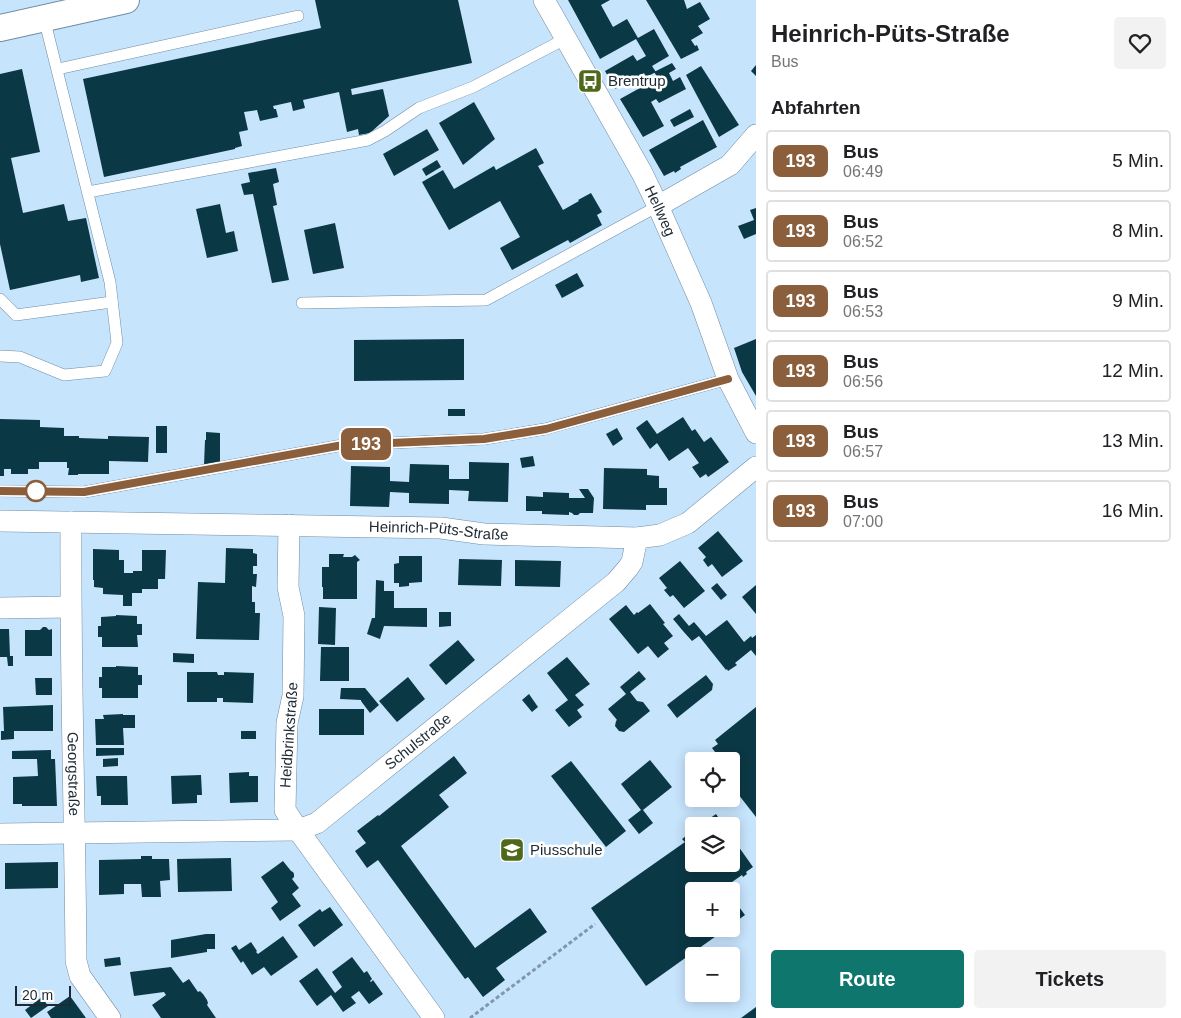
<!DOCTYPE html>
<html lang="de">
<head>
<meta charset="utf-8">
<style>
  :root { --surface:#fff; --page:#f2f2f2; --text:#202124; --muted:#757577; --line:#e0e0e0; --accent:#0f766e }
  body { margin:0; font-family:Helvetica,sans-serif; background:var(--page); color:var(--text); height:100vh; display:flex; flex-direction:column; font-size:19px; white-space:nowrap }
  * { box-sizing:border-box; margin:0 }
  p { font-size:16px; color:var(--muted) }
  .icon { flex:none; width:28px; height:28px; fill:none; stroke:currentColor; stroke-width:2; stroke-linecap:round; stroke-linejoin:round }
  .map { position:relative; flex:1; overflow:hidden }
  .drawer { display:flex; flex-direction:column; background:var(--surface); width:425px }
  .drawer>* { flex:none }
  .badge { padding:0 10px; border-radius:8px; font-size:18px; line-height:32px }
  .fabs { position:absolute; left:685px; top:752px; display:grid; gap:10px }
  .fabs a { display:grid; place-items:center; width:55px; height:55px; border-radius:5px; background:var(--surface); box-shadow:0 2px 12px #0003; font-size:25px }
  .scale { position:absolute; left:15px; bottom:12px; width:56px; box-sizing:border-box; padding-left:5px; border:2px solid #1e2933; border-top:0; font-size:14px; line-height:18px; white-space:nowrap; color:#1e2933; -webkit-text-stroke:4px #fff; paint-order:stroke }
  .map>.badge { position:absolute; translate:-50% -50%; box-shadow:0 0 0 2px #fff }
  h2 { padding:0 15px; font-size:19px; line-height:45px }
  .round { display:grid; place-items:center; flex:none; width:52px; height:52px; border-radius:5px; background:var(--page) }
  .summary { display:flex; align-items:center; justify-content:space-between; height:85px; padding:0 15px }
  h1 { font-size:24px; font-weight:800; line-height:38px }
  .button { display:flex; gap:10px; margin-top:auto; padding:10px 15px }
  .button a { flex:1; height:58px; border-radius:5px; background:var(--accent); color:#fff; font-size:20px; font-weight:800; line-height:58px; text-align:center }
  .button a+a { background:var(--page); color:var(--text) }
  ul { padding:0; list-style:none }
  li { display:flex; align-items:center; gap:15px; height:62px; margin:0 10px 8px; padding:0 5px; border:2px solid var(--line); border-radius:5px }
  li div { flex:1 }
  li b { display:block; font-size:19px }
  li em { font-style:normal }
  li .badge { min-width:55px; font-weight:700; text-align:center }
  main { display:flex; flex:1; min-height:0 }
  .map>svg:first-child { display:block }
  .building { fill:#0b3845 }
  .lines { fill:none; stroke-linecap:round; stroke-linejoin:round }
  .service-casing { stroke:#718ca3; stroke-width:12 }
  .minor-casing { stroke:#718ca3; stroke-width:22 }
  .tertiary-casing { stroke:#718ca3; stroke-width:28 }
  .path { stroke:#8297aa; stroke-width:3; stroke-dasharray:4 2.5; stroke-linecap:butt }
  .service { stroke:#fff; stroke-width:11 }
  .minor { stroke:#fff; stroke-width:21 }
  .tertiary { stroke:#fff; stroke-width:26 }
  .line-casing { stroke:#fff; stroke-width:11 }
  .line { stroke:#8b5e3c; stroke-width:8 }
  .stop-dot { fill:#fff; stroke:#8b5e3c; stroke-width:2.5 }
  .labels { text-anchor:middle; stroke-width:5; stroke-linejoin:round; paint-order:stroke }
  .poi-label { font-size:15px; fill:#1e2933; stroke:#fff; text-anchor:start }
  .street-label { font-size:15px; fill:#1e2933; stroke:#fff }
</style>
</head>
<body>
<main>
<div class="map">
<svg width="756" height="1018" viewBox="0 0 756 1018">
  <rect width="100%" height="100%" fill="#c7e4fd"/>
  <g class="building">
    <polygon points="315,0 458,0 472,63 351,89 352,95 383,89 389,116 370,133 359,135 358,129 347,132 339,92 303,100 305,108 293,111 291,102 273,106 274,109 276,109 278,117 260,121 257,110 244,112 248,130 239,132 242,146 235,148 235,149 104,177 83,79 321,28"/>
    <polygon points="568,0 610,0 601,5 613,27 627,19 638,38 654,29 669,56 652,66 656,72 646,77 644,73 615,89 605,71 633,55 637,61 646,56 636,39 600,59"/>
    <polygon points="646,0 684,0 687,9 700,2 710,19 698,26 703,33 691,40 695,46 697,45 699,50 681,59"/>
    <polygon points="672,63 676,69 669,73 673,81 680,77 686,89 659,103 656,99 651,102 664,126 643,137 620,99 658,78 654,72"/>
    <polygon points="756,65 756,76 751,71"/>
    <polygon points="701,66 739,125 719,137 686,75"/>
    <polygon points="22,69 40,152 11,158 23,213 64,204 68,221 86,218 99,278 81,282 80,275 10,290 0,244 0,74"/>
    <polygon points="474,102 495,139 463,165 439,123"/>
    <polygon points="690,109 694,117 674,127 670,120"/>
    <polygon points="703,120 717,147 680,167 681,169 675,173 674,171 664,176 649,150"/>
    <polygon points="427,129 439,150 394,176 383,154"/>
    <polygon points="536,148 544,163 538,166 563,210 579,201 578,200 591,193 602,212 597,215 602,225 570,243 568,240 512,270 500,248 520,237 500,201 449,230 422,182 443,170 454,189 494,166 496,170"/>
    <polygon points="437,160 441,167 426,176 422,169"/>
    <polygon points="276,168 279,182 273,184 277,205 273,206 289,280 272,283 253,194 244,195 241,184 250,182 248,173"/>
    <polygon points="220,204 226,233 234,231 238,251 207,258 196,209"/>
    <polygon points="756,208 756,234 744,239 738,226 754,220 750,210"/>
    <polygon points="335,223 344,268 313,274 304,230"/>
    <polygon points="577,273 584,286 562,298 555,285"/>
    <polygon points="464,339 464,380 354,381 354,340"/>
    <polygon points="756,339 756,396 742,372 734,348"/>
    <rect x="448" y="409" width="17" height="7"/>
    <polygon points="683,417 692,431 695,429 704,442 711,437 729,462 708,477 706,474 700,478 692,467 699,463 688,448 669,461 657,443 650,449 636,428 647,420 657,434"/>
    <polygon points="0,419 40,420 40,427 64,428 64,436 79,436 79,438 108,439 108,436 149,437 148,462 109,461 109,474 78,474 78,475 68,475 69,468 67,468 67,462 39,462 39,469 28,469 28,474 11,474 11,469 4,469 4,476 0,476"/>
    <rect x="156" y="426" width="11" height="27"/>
    <polygon points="617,428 623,439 613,446 606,434"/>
    <polygon points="206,432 220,433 220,465 204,465 205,440 206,440"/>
    <polygon points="533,456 535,466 522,468 520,458"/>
    <polygon points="469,462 509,463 508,502 468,501 469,491 449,490 449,504 409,503 409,493 390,492 389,507 350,506 351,466 390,467 390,481 409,482 410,464 449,465 449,479 469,479"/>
    <polygon points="604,468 647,469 647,475 659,476 659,488 667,488 667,505 646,505 646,510 603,509"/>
    <polygon points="579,489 588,489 594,498 593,513 580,513 578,515 574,515 572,513 569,512 569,515 542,514 542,511 526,511 526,496 543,497 543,492 569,493 569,498 585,498"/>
    <polygon points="718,531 743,561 722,577 712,564 708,567 703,560 706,557 698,548"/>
    <polygon points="226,548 253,549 253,553 257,554 257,566 253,566 253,574 257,574 256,587 252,586 252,602 255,602 255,613 260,613 259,640 196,639 198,582 225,583"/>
    <polygon points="93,549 119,550 119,560 124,560 124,573 133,573 133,571 142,571 142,550 166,550 165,579 158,579 158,589 142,589 142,593 132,593 132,606 123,606 123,595 103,594 103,588 94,587 94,580 93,580"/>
    <polygon points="329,554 344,554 343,557 352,557 355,555 360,560 357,562 357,599 323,599 323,587 322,587 322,567 329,567"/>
    <polygon points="399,556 422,556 422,582 409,583 409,586 399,587 399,583 394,583 394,564 399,563"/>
    <polygon points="459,559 502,560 501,586 458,585"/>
    <polygon points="515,560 561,561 560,587 515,586"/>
    <polygon points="680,561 705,591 684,608 673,595 670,597 664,590 667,588 659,578"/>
    <polygon points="376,580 384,581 384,591 394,591 394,608 427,608 427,627 384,626 380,639 367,634 372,618 375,618"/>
    <polygon points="717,583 727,595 721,600 711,588"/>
    <polygon points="756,585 756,614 742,597"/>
    <polygon points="650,604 665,623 663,624 673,636 664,643 669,649 658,658 648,646 638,654 609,619 626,605 634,615 637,612 638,613"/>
    <polygon points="319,607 336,608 335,645 318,644"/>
    <polygon points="439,612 451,612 451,626 439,627"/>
    <polygon points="679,614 689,626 694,622 706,636 727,620 744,642 751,636 752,638 756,635 756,656 751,650 735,663 737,665 728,671 727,669 726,670 699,636 692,641 683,631 673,619"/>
    <polygon points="116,615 137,616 137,624 142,624 142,635 137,635 138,647 102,647 102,637 98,637 98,626 101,626 101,617 116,616"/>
    <polygon points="43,627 46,627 49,630 52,629 52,656 25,656 25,630 40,630"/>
    <polygon points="0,629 9,629 10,656 13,656 13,666 8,666 7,657 0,657"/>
    <polygon points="458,640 475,660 446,685 429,665"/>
    <polygon points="321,647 349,647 349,681 320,681"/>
    <polygon points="173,653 194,654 194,663 173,662"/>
    <polygon points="567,657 590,684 575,695 584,705 577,710 582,717 569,727 555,710 568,700 547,673"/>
    <polygon points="116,666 138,667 138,675 142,675 142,685 138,685 138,698 102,698 102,688 99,688 99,677 102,677 102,667 116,667"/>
    <polygon points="639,671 646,679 630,692 637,701 643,702 650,711 624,732 619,731 615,726 616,721 617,720 608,709 626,694 620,687"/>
    <polygon points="187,672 217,672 218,675 224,675 224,672 254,673 253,703 223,702 223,698 217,698 217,702 187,702"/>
    <polygon points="706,675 713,684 712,690 677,718 667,705"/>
    <polygon points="408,677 425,699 397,722 379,701"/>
    <polygon points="35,678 52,678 52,695 36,695"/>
    <polygon points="341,688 365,688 379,705 370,713 361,701 361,700 340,699"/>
    <polygon points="529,694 538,707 532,712 522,700"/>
    <polygon points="53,705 53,731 14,731 14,739 1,740 1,731 4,731 3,707"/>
    <polygon points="756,707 756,817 731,785 731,761 722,761 712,748 718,744 715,740"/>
    <rect x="319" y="709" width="45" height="26"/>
    <polygon points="123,714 123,715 135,715 135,728 123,728 124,745 96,745 95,719 104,719 103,715"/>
    <rect x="241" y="731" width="15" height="8"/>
    <polygon points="96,748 124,748 124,755 96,756"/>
    <polygon points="51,750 51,759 55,759 57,806 22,806 22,804 13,804 13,777 38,776 37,759 12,759 12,751"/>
    <polygon points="454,756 467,773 439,795 449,807 401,846 475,948 530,908 547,932 496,968 505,980 483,997 468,977 465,979 378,860 367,868 355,851 366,843 357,831 378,815 379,816"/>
    <polygon points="118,758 118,766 103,767 103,759"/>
    <polygon points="650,760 672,787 643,810 653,823 639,834 628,820 641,810 621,784"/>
    <polygon points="571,761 626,831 606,847 551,776"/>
    <polygon points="249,772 249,776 258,776 258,802 230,803 229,773"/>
    <polygon points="201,775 202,795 197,795 197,803 172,804 171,776"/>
    <polygon points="96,776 127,776 128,805 101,805 101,796 97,796"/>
    <polygon points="716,814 724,826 699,826"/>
    <polygon points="694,830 694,864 731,864 731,836 753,867 746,872 747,874 743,877 742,875 725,887 728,891 694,891 694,929 726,929 646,986 591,908 685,842 682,839"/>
    <polygon points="141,856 152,856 152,859 169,859 170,880 160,881 161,897 142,897 141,884 124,884 124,894 99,895 99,860 141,859"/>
    <polygon points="231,858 232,891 178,892 177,859"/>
    <polygon points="283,861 291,871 293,872 294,874 294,877 292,879 299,888 292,894 301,906 280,921 271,908 278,902 261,877"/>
    <polygon points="58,862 58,888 5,889 5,863"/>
    <polygon points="731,896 745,915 731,925"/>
    <polygon points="330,907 343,925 314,947 298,925 320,909 322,912"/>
    <polygon points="206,934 215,934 215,949 207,949 207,952 171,958 171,940"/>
    <polygon points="283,936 298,957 271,976 264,967 252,975 243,961 241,963 231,948 236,945 239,950 251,942 257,951 256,952 258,954"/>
    <polygon points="120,957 121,965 105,967 104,959"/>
    <polygon points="352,957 364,973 367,971 372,979 370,981 371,982 373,980 383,994 369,1004 359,991 351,997 356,1003 343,1012 331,995 317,1006 299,981 317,968 335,993 342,987 332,972"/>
    <polygon points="171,967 183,983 189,979 198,992 200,991 203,994 207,1000 208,1003 207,1005 216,1018 161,1018 152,1005 166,995 164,992 134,996 130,972"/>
    <polygon points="70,996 86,1018 51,1018 47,1012"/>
    <polygon points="42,997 48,1006 31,1018 25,1010"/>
    <polygon points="756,1007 756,1018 741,1018"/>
  </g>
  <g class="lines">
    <defs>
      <g id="service">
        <polyline points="58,69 298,16"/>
        <polyline points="88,192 368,140 385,131 419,108 473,87 565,39"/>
        <polyline points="0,299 16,315 112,302"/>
        <polyline points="302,303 486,300 658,206"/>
        <polyline points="0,356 20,357 64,375 105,371 117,343 110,282 44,18"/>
        <polyline points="0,491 84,492 343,445 484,439 545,429 728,379"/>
      </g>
      <g id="minor">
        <path id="s1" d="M544,0l98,173 16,33 43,97 27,76 28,54"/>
        <polyline points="658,206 730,165 756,135"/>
        <path id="s2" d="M0,521l441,7 43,6 153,4 23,-3 28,-12 68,-56"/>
        <path id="s3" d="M71,522c-1,146 4,292 5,439l4,15 30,42"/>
        <polyline points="289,525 288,587 294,616 293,696 287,723 285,810 298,830 434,1018"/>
        <polyline points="0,608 70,607"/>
        <path id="s4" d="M0,834l298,-4 19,-7 299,-241 12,-14 4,-6 5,-24"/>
      </g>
      <polyline id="tertiary" points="0,28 126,0"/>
    </defs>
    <use href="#service" class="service-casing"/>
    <use href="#minor" class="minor-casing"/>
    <use href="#tertiary" class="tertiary-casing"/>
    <polyline class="path" points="470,1018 595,924"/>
    <use href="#service" class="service"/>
    <use href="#minor" class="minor"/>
    <use href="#tertiary" class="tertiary"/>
  </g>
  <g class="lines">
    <defs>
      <polyline id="line" points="0,491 84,492 343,445 484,439 546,429 728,379"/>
    </defs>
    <use href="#line" class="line-casing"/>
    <use href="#line" class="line"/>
  </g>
  <defs>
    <symbol id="bus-square" viewBox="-11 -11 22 22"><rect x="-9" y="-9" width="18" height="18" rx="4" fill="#4e691a" stroke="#fff"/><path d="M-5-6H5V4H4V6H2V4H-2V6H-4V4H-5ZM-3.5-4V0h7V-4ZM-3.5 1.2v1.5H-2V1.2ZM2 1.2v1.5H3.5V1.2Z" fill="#fff"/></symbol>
    <symbol id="school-square" viewBox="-11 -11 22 22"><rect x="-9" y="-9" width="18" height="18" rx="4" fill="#4e691a" stroke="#fff"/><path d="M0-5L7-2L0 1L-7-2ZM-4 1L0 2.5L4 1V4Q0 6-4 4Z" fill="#fff"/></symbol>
  </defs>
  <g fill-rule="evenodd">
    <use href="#bus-square" x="576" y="67" width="28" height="28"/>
    <use href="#school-square" x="498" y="836" width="28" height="28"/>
  </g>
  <circle class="stop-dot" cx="36" cy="491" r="10"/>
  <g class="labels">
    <g class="poi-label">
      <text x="608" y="86">Brentrup</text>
      <text x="530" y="855">Piusschule</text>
    </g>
    <g class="street-label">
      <text dy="5" stroke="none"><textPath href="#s1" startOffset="241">Hellweg</textPath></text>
      <text dy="5" stroke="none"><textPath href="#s2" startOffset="439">Heinrich-Püts-Straße</textPath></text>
      <text transform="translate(289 735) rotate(-86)" y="5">Heidbrinkstraße</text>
      <text dy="5" stroke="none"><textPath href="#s4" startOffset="448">Schulstraße</textPath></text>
      <text dy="5" stroke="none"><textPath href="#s3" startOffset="252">Georgstraße</textPath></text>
    </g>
  </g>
</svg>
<div class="fabs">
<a><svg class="icon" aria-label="locate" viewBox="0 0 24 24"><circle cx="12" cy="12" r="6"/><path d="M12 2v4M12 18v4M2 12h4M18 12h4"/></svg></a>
<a><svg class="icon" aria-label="layers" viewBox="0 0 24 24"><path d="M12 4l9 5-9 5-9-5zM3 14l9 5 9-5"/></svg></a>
<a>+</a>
<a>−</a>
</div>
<div class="scale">20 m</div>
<b class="badge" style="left:366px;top:444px;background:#8b5e3c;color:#fff">193</b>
</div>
<section class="drawer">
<div class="summary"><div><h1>Heinrich-Püts-Straße</h1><p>Bus</p></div><a class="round"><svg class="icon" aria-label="heart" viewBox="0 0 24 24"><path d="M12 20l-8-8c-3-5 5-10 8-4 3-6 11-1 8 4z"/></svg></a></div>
<h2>Abfahrten</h2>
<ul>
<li><span class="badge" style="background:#8b5e3c;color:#fff">193</span><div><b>Bus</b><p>06:49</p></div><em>5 Min.</em></li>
<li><span class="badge" style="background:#8b5e3c;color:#fff">193</span><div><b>Bus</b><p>06:52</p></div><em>8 Min.</em></li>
<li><span class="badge" style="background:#8b5e3c;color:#fff">193</span><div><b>Bus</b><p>06:53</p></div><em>9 Min.</em></li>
<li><span class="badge" style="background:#8b5e3c;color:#fff">193</span><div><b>Bus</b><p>06:56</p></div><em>12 Min.</em></li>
<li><span class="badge" style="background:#8b5e3c;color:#fff">193</span><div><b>Bus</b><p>06:57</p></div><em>13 Min.</em></li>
<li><span class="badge" style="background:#8b5e3c;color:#fff">193</span><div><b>Bus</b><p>07:00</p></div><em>16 Min.</em></li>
</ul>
<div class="button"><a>Route</a><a>Tickets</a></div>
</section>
</main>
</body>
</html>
